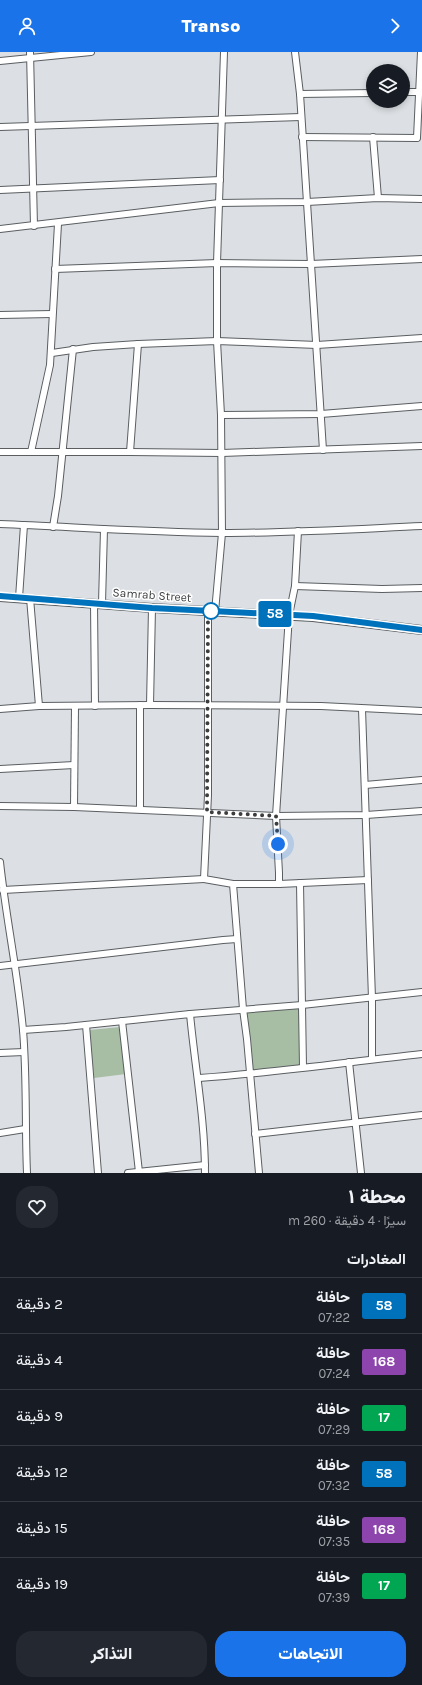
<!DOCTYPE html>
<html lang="ar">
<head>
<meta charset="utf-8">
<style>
  :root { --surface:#171b24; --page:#242831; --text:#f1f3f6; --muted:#9ea1a6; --line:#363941; --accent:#1a73e8 }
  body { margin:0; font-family:Karla,Vazirmatn,sans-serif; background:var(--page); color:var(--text); direction:rtl; height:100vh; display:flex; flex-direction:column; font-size:15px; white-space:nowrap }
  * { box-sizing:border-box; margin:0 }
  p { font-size:13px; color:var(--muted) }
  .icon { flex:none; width:22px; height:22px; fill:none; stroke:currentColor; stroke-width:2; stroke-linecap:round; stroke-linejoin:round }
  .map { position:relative; height:1121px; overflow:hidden; direction:ltr }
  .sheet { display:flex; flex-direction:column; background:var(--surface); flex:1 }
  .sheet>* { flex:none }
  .badge { padding:0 8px; border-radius:3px; font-size:14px; line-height:26px }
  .tools { position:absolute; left:366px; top:12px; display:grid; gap:8px }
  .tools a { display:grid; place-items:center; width:44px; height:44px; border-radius:50%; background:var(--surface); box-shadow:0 2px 6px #0003; font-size:20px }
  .you { position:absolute; width:20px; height:20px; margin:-10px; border:3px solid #fff; border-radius:50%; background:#1a73e8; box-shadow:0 0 0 6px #1a73e833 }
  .map>.badge { position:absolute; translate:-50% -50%; box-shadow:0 0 0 2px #fff }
  h2 { padding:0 16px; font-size:15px; line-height:36px }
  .round { display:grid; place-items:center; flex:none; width:42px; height:42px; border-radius:16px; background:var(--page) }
  .overview { display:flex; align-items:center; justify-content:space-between; height:68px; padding:0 16px }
  h1 { font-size:19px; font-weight:800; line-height:30px }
  .button { display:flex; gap:8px; margin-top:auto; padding:8px 16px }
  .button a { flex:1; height:46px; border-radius:16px; background:var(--accent); color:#fff; font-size:16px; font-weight:800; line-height:46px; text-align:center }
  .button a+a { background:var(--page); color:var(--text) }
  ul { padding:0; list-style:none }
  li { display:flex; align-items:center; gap:12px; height:56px; padding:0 16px; border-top:1px solid var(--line) }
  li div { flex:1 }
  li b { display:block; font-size:15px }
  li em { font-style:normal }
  li .badge { min-width:44px; font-weight:700; text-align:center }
  header { display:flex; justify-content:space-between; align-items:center; height:52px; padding:0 16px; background:var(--accent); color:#fff; font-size:18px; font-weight:800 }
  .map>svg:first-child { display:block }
  .green { fill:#a7bea5 }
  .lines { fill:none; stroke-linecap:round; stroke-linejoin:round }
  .minor-casing { stroke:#5a5e61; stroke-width:8 }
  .tertiary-casing { stroke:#5a5e61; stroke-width:10 }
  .minor { stroke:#fff; stroke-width:6 }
  .tertiary { stroke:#fff; stroke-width:8 }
  .line-casing { stroke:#fff; stroke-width:9 }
  .line { stroke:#0072bc; stroke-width:6 }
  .walk { stroke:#3b3d3e; stroke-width:4; stroke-dasharray:0 7.2 }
  .stop-dot { fill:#fff; stroke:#0072bc; stroke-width:2 }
  .labels { text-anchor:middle; stroke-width:3; stroke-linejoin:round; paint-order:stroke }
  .street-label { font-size:12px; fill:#3b3d3e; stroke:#fff }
</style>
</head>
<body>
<header><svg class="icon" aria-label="forward" viewBox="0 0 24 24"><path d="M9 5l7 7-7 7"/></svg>Transo<svg class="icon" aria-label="person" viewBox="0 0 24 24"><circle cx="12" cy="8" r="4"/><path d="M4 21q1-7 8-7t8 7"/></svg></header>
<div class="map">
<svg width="422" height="1121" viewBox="0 0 422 1121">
  <rect width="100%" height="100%" fill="#dce0e4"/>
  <g class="green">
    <polygon points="301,955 300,1013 252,1020 245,959"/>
    <polygon points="120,975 126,1022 94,1026 89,978"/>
  </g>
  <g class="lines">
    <defs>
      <g id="minor">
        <polyline points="30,0 34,174"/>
        <polyline points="295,0 300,42 323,398"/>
        <polyline points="0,9 91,0"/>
        <polyline points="403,40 419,40"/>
        <polyline points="300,42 373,41"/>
        <polyline points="0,75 301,65"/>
        <polyline points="302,85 417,86 421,0"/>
        <polyline points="373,85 378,146"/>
        <polyline points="0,138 220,128"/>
        <polyline points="0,177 219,151 307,150 378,146 422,147"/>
        <polyline points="55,217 217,211 311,212 422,207"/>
        <polyline points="0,263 52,262"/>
        <polyline points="52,301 93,295 138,292 217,289 317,293 422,286"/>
        <polyline points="221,363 321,362 422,354"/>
        <polyline points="0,400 130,400 222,401 422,394"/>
        <polyline points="31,400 50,313 58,172"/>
        <polyline points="130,400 138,292"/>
        <path d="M0,472c74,3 148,8 222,9 66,0 133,-4 200,-7"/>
        <polyline points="53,475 58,444 73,297"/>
        <polyline points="295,534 382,537 422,536"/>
        <polyline points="19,546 24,473"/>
        <polyline points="30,546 39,654"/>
        <polyline points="94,551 95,654"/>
        <polyline points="102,551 104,477"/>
        <polyline points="208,559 208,743 204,827 233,832 243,957 247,987 259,1121"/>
        <polyline points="215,560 222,481 221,363 217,289 217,211 224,0"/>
        <polyline points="140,653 140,757"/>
        <polyline points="150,653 152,556"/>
        <polyline points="0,657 39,654 150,653 321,654 422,659"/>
        <polyline points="362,657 372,946 372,1007"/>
        <polyline points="0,717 74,713"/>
        <polyline points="365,733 422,728"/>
        <polyline points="0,754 74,755 276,764 366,763 422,759"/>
        <polyline points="74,755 75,655"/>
        <path d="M0,810c6,56 18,112 23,168 4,48 2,96 4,143"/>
        <polyline points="300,831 303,1015"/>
        <polyline points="233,832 279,832 279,821 276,764 289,563 295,534 298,479"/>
        <polyline points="279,832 368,828"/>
        <polyline points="3,838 204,827"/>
        <polyline points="0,914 223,888 237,887"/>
        <polyline points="190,962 302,953 422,940"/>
        <polyline points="122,969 139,1120"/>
        <polyline points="86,973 98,1121"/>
        <path d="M23,978l43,-3 124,-13c5,53 15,106 15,159"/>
        <polyline points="0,1001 24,1000"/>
        <polyline points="349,1010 361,1121"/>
        <path d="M199,1026c74,-5 149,-16 223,-24"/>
        <polyline points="0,1081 25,1077"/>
        <polyline points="255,1082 422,1063"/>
        <polyline points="128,1121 205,1113"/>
      </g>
      <polyline id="tertiary" points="0,545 152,556 313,565 422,578"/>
    </defs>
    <use href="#minor" class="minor-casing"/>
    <use href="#tertiary" class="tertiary-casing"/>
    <use href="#minor" class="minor"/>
    <use href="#tertiary" class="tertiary"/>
  </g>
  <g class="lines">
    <defs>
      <polyline id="line" points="0,544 152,556 313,564 422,578"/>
    </defs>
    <use href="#line" class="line-casing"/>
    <use href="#line" class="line"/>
    <polyline class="walk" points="211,559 208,559 207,760 276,764 278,792"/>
  </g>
  <circle class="stop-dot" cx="211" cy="559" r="8"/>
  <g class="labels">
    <g class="street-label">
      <text transform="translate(152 543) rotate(4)" y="4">Samrab Street</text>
    </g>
  </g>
</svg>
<div class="tools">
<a><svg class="icon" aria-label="layers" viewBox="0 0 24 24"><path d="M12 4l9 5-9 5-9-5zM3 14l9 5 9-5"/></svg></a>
</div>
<div class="you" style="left:278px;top:792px"></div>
<b class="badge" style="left:275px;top:562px;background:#0072bc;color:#fff">58</b>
</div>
<section class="sheet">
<div class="overview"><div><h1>محطة ١</h1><p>سيرًا · 4 دقيقة · 260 m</p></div><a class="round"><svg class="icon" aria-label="heart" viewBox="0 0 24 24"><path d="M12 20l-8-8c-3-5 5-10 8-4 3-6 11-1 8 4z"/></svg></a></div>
<h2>المغادرات</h2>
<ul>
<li><span class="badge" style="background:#0072bc;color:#fff">58</span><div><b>حافلة</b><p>07:22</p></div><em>2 دقيقة</em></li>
<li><span class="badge" style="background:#8e44ad;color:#fff">168</span><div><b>حافلة</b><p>07:24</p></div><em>4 دقيقة</em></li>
<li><span class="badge" style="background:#00a651;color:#fff">17</span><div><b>حافلة</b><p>07:29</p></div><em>9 دقيقة</em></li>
<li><span class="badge" style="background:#0072bc;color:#fff">58</span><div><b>حافلة</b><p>07:32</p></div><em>12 دقيقة</em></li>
<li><span class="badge" style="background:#8e44ad;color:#fff">168</span><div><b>حافلة</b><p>07:35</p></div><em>15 دقيقة</em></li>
<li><span class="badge" style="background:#00a651;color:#fff">17</span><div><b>حافلة</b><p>07:39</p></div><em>19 دقيقة</em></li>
</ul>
<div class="button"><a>الاتجاهات</a><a>التذاكر</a></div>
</section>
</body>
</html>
